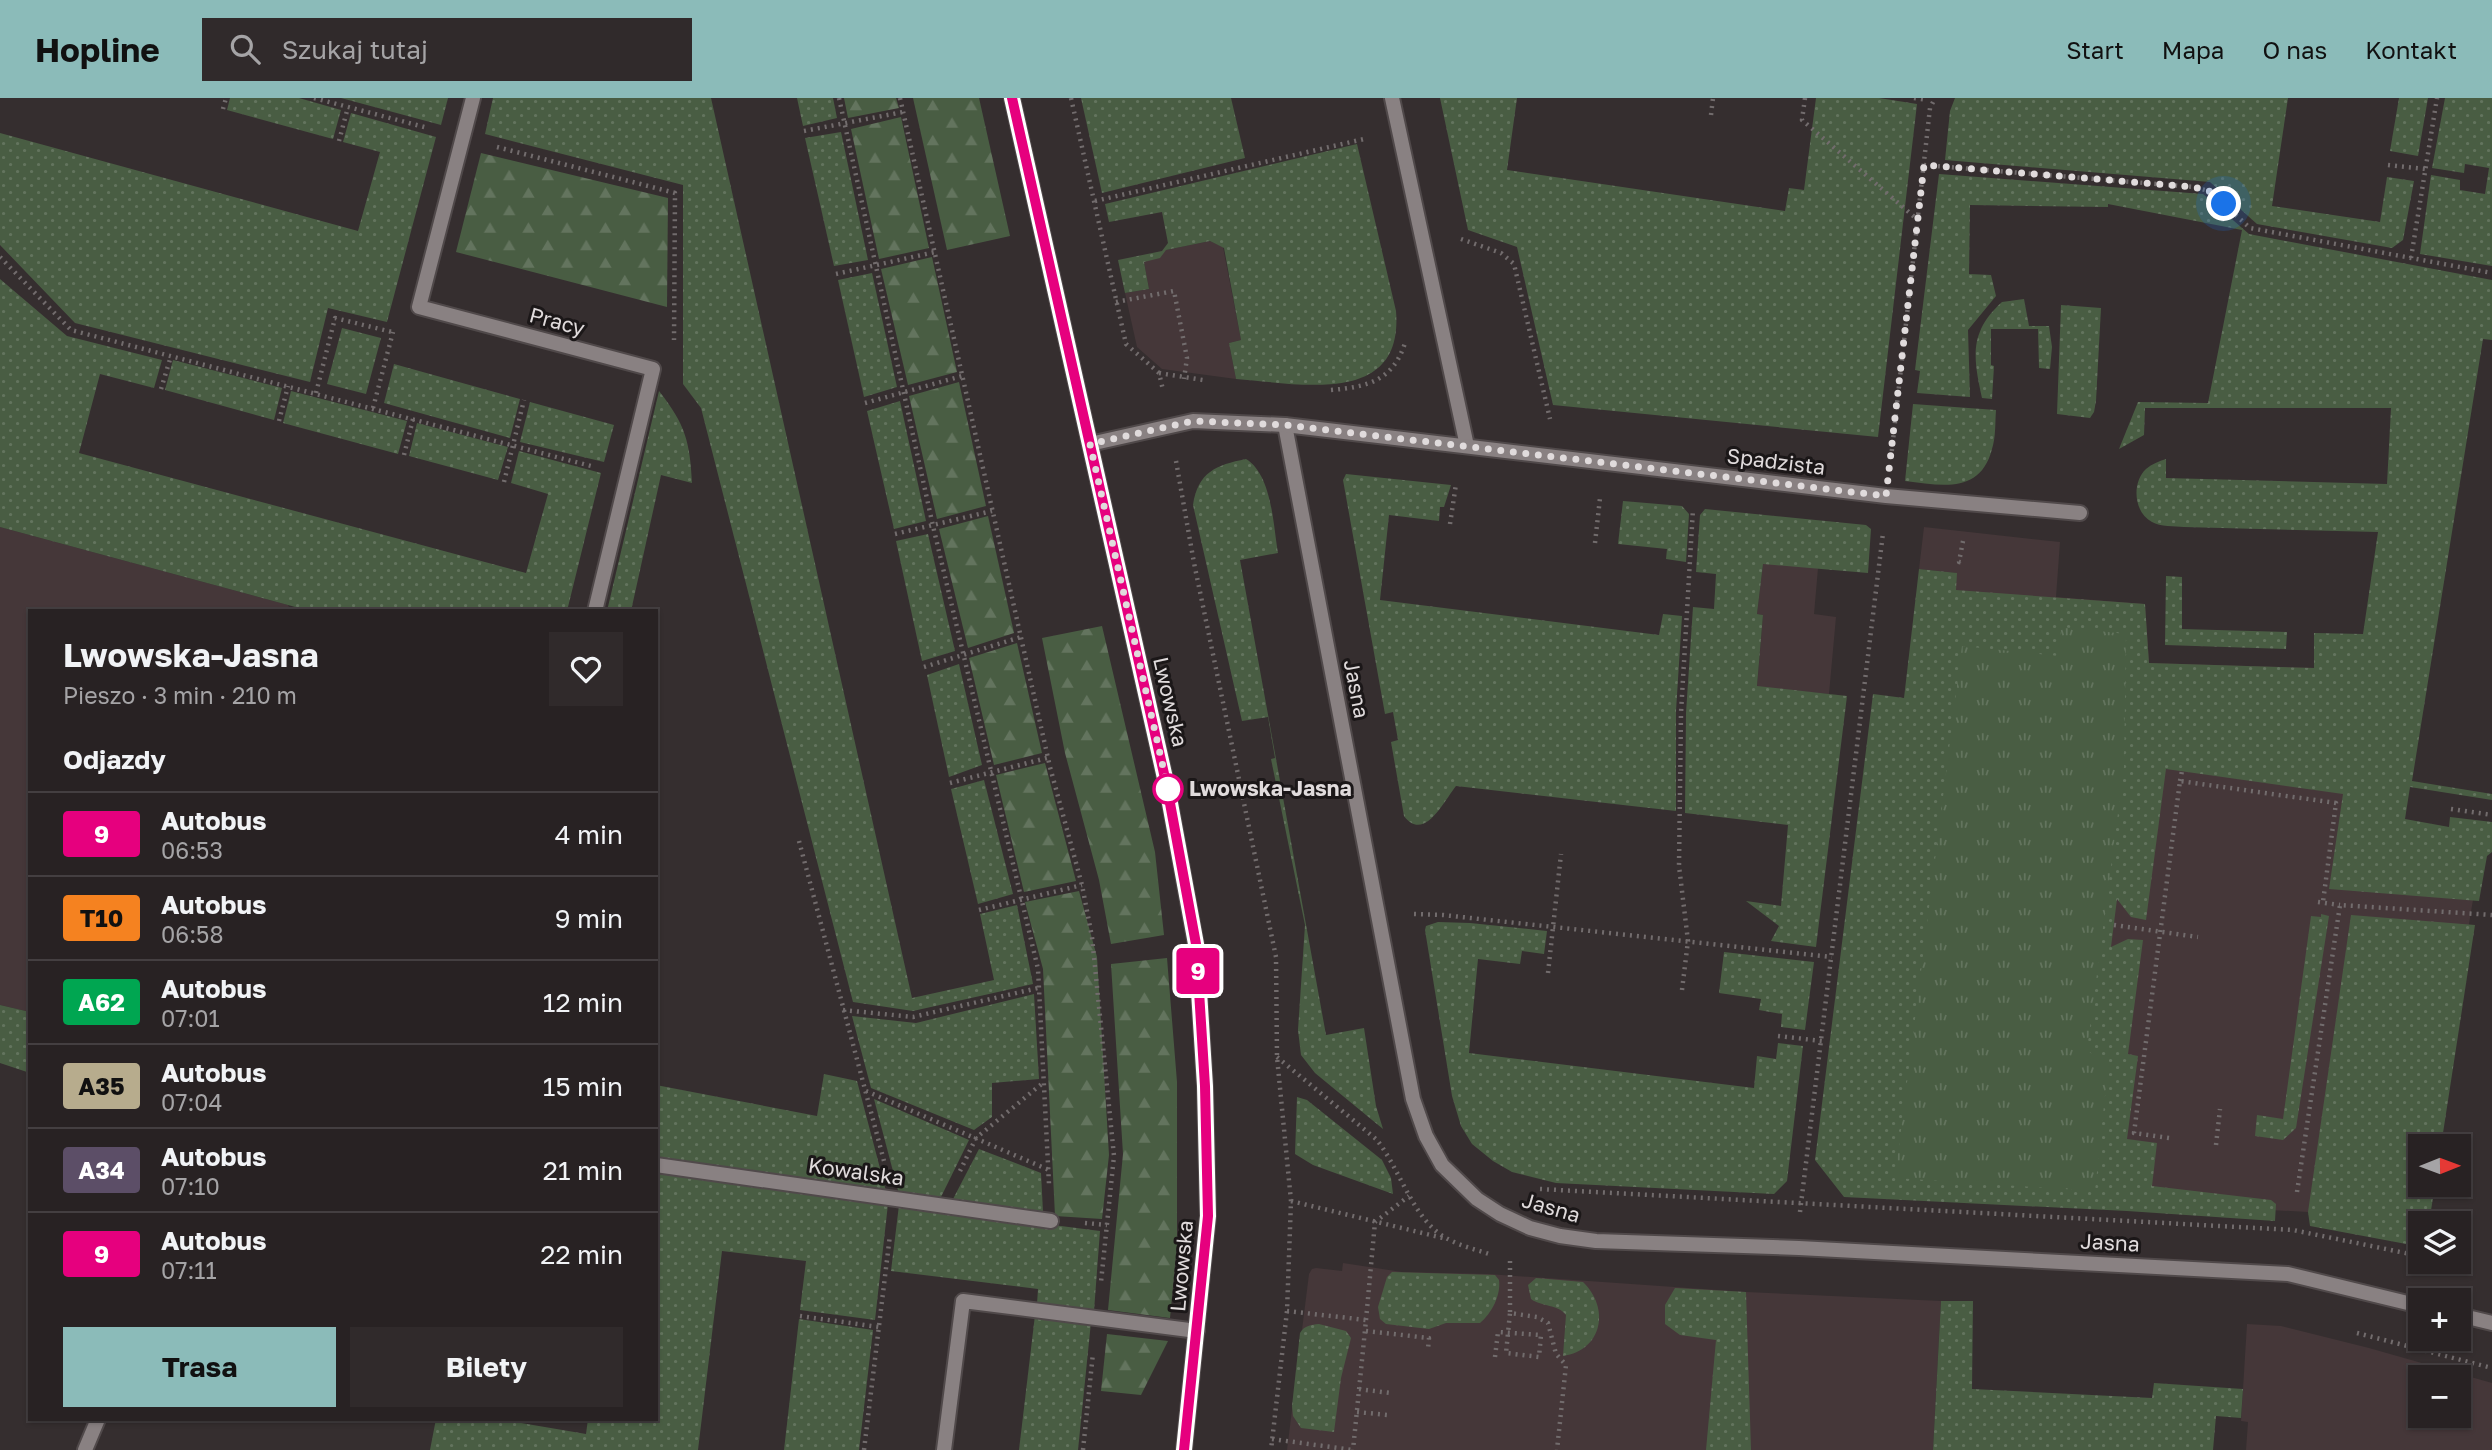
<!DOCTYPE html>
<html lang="pl">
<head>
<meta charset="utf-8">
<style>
  :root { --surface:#282223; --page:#302a2b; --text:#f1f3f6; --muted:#a5a4a6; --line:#443f41; --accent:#8bbbb9 }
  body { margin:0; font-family:"Golos Text",sans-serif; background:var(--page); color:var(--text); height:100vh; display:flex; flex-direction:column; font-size:26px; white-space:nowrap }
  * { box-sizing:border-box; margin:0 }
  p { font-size:23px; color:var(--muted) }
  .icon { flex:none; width:38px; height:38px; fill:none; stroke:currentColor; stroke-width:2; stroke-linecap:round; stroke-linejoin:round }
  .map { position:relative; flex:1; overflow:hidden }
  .panel { position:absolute; left:28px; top:511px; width:630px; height:812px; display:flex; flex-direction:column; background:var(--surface); border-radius:0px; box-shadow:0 2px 5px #0004,0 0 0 2px var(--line) }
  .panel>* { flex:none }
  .badge { padding:0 14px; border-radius:5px; font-size:24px; line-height:46px }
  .needle { width:46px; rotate:89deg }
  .controls { position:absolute; left:2408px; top:1036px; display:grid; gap:14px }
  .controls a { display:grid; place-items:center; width:63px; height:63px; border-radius:0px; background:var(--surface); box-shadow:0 2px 5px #0004,0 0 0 2px var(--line); font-size:35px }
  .you { position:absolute; width:35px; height:35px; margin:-18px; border:5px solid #fff; border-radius:50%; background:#1a73e8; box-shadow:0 0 0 10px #1a73e833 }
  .map>.badge { position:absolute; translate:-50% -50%; box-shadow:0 0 0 4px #fff }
  h2 { padding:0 35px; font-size:26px; line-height:63px }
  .round { display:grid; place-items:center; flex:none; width:74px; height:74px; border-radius:0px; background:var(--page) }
  .overview { display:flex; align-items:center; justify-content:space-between; height:119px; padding:0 35px }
  h1 { font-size:33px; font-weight:700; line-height:52px }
  .action { display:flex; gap:14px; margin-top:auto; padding:14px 35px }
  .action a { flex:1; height:80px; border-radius:0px; background:var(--accent); color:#111; font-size:28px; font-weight:700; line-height:80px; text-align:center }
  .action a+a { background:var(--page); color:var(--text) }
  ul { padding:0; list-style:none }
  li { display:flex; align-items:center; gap:21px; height:84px; padding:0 35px; border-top:2px solid var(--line) }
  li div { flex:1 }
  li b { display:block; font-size:26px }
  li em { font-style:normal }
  li .badge { min-width:77px; font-weight:700; text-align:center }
  header { display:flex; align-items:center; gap:42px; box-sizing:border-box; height:98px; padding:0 35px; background:var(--accent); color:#111 }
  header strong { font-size:33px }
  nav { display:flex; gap:38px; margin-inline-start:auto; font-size:24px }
  .search { width:490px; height:63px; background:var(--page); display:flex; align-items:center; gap:18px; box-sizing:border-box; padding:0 24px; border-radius:0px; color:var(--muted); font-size:26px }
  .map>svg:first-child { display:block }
  .built { fill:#453739; fill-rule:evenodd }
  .grass { fill:url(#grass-dots) }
  .forest { fill:url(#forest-firs) }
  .park { fill:url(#park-tufts) }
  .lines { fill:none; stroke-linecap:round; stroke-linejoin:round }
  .service-casing { stroke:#50494a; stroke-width:18 }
  .minor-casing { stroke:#50494a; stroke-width:18 }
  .tertiary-casing { stroke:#50494a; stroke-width:18 }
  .path { stroke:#726c6d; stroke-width:4.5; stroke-dasharray:2 5; stroke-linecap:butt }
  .service { stroke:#898182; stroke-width:14 }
  .minor { stroke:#898182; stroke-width:14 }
  .tertiary { stroke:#898182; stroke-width:14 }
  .line-casing { stroke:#fff; stroke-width:16 }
  .line { stroke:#e6007e; stroke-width:10 }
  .walk { stroke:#e0dbdc; stroke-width:7; stroke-dasharray:0 12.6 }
  .stop-dot { fill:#fff; stroke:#e6007e; stroke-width:3.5 }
  .labels { text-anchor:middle; stroke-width:6; stroke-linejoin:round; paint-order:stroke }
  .street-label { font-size:21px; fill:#e0dbdc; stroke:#1b1718 }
  .stop-label { font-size:21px; font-weight:bold; fill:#e0dbdc; stroke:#1b1718; text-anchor:start }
</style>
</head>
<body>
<header>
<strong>Hopline</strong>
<div class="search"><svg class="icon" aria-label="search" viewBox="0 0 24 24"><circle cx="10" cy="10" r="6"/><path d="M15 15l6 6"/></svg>Szukaj tutaj</div>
<nav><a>Start</a><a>Mapa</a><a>O nas</a><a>Kontakt</a></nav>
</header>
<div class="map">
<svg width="2492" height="1352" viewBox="0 0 2492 1352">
  <defs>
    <pattern id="grass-dots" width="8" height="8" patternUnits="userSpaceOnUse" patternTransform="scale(1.75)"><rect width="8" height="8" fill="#495d43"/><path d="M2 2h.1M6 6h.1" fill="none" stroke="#63745e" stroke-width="1.8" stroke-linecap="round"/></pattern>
    <pattern id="forest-firs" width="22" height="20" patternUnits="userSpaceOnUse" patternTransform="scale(1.75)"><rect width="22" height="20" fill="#495d43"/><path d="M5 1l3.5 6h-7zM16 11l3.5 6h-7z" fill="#63745e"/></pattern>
    <pattern id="park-tufts" width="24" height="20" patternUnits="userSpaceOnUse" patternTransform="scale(1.75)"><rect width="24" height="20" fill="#495d43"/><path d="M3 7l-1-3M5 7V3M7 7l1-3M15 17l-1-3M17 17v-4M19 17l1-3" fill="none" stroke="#63745e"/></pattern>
  </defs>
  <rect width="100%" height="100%" fill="#352e2f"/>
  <g class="built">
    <polygon points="1210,143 1223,149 1241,242 1229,245 1236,281 1162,271 1137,249 1125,195 1149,191 1144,164 1166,152"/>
    <polygon points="0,429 288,507 291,513 30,513 30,914 0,907"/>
    <polygon points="1924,429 2060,444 2056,499 2145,506 2149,565 2383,572 2362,715 2484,735 2469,826 2420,1048 2422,1123 2308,1114 2121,1104 1919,490 1956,475 1919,471"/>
    <polygon points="1763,465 1818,470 1814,516 1836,519 1829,596 1757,589 1763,517 1757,516"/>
    <polygon points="1343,1165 1402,1174 1488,1176 1746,1194 1941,1203 1933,1352 1287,1352 1309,1176 1312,1171 1316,1170 1342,1173"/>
    <path d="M2247,1226l34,2 88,22 123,35v67h-246l2,-28 -7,-1zM2420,1279h39v39h-39z"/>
  </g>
  <g class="grass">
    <polygon points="230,0 299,0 341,12 333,41 227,12"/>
    <polygon points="341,0 448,0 441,27"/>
    <polygon points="493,0 711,0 912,900 994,882 980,816 1017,807 1033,886 913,913 853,904 701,310 683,286 683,87 485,36"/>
    <polygon points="797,0 833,0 837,20 803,28"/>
    <polygon points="1081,0 1231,0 1245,60 1102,95"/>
    <polygon points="1440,0 1517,0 1507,72 1785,113 1789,90 1804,92 1816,0 1879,0 1917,6 1878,339 1553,307 1517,149 1468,132"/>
    <polygon points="1955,0 2288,0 2272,108 2380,124 2387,79 2414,83 2403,142 2392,150 2257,126 2210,84 1945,62 1950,13"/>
    <polygon points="2399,0 2428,0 2418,58 2390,53"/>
    <polygon points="2445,0 2492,0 2492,168 2420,156 2431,77 2460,82 2460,92 2485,96 2489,70 2465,66 2464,75 2432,70"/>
    <polygon points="351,15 436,39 387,224 328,210 310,284 75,225 0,147 0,35 358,133 380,54 343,44"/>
    <polygon points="841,34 868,162 834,168 805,40"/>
    <path d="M1357,46l39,167c8,97 -99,72 -160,68l-7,-36 12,-3 -17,-92 -14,-7 -44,9 -6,8 -16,4 5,27 -24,4 -7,-33 44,-9 6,-8 -6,-31 -53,10 -4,-18z"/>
    <path d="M1939,76l264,20 46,40 243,46v60l-9,-1 -71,442 80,13v6l-82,-13 -5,32 44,8 1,-10 42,5v30l-5,4 -8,45 -150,-12 14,-95 -177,-25 -20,151 -15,-3 -14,-18 -6,48 17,-8 15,1 -15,114 10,2 -11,83 30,4 -5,43 119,14 5,4 -1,17 -148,-10 -283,-14 -29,-37 58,-466 31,4 15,-129 38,4 -1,17 189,14 4,59 165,5v-35l49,1 15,-102 -194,-5c-9,-1 -24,0 -32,-5 -19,-10 -20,-40 -6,-53 6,-5 13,-8 20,-10v19l221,6 4,-76h-246l-1,27 -25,14 19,-47 70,1 34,-173 -134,-26v3l-138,-2 -1,69 22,1 5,21 -28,34 2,67 -53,-4 3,-22 -5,-1z"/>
    <polygon points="872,175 897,289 864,299 838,182"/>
    <polygon points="0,181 67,238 162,262 154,290 100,276 79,355 526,475 548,396 511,385 519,353 601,375 567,513 310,513 0,429"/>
    <path d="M2024,201l5,27h20l3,21 -2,22 -11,-1 -1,-39h-47v36l3,1 -2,33 -10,-1c-9,-41 -13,-66 20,-96z"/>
    <polygon points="2061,207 2101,210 2096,303 2094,314 2090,320 2057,316"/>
    <polygon points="342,230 381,240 366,296 327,286"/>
    <polygon points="173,262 282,290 274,322 165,292"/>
    <polygon points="394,266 520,301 510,340 384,305"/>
    <polygon points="291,293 407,323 398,356 283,325"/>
    <path d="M659,293c26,33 31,50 33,92l-31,-8 -30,136h-24z"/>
    <polygon points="900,303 926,423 894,431 867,313"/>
    <polygon points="530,304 614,327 604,364 520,344"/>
    <path d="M1913,306l83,6c-1,12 0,27 -4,39 -12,46 -51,36 -87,32z"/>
    <polygon points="417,325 508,349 498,382 409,358"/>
    <path d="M1246,361c26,16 27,65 32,94l-38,7 86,475 38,-7 12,78 7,23 -68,-56 -14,-18 -3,-25 7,-105 -34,-166 4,-1 -7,-41 -26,4 -49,-216c5,-33 23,-40 53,-46z"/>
    <path d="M1346,376l105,11 -7,22h-4l-1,14 -50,-6 -9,85 279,35 4,-21 19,2 -6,95v100l-220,-25c-12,15 -32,57 -52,30l-13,-74 7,-2 -5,-28 -8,2 -42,-234z"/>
    <polygon points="1623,403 1682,408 1689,416 1686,464 1666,461 1667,451 1618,446"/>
    <polygon points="1705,411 1866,427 1871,431 1868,475 1763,466 1757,516 1763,517 1757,588 1847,598 1816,849 1771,843 1779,828 1746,803 1781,808 1788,727 1685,715 1686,615 1693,509 1714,511 1716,476 1696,474 1700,417"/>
    <polygon points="928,436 955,553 922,563 896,443"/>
    <polygon points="2166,478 2182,479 2182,531 2287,534 2286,551 2165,547"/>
    <polygon points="959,566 982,667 949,679 927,577"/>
    <polygon points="984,682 1013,796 978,806 951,691"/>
    <polygon points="2321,816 2329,818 2296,1030 2283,1042 2255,1038 2257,1017 2283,1021 2311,818 2321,819"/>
    <polygon points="2351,817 2475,827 2441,1048 2420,1048 2420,1087 2435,1087 2429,1125 2420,1125 2420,1145 2417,1148 2310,1128 2308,1114"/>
    <polygon points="1438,824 1470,825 1547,833 1544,856 1522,853 1520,866 1478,861 1469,955 1754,990 1757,958 1776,961 1778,945 1803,948 1787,1083 1774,1096 1556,1085 1512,1074 1493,1063 1472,1046 1461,1028 1452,998 1425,832 1426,828"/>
    <polygon points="1724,854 1814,864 1805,932 1781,929 1782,916 1759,912 1761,901 1719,895"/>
    <polygon points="1034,896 1039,981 992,985 992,1019 974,1032 871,990 852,918 916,925"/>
    <polygon points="0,907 30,914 30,975 0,965"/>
    <polygon points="824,976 857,983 886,1093 656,1059 656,987 817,1018"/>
    <polygon points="1297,999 1307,1002 1382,1062 1391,1080 1393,1096 1313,1067 1295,1056"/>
    <polygon points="874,1001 969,1042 939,1103 899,1096"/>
    <polygon points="979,1051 1041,1075 1043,1114 952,1103"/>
    <polygon points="656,1074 888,1106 875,1222 800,1212 806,1163 722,1153 698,1352 430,1352 436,1321 498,1321 586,1336 588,1321 656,1321"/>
    <polygon points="899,1107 1100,1133 1094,1213 1037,1206 1038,1191 891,1173"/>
    <path d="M1392,1174l103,3 4,5c2,15 -7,33 -19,43h-34l-17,6 -43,-5 -6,-5 -2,-12 9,-30z"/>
    <path d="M1536,1180l47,4c27,26 20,68 -20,74l3,-41c-8,-11 -24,-8 -35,-16l-3,-14z"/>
    <polygon points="1675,1190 1746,1194 1751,1352 1706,1352 1716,1242 1680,1237 1665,1226 1665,1207"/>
    <polygon points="1941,1203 1973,1203 1972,1291 2152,1300 2154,1285 2243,1291 2241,1320 2216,1318 2213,1352 1933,1352"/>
    <polygon points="1035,1217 1091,1224 1078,1352 1019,1352"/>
    <polygon points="799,1221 873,1232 859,1352 784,1352"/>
    <path d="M1319,1226l27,7 5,7 -10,40 -7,54 -33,-4 -8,-12 -1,-10 8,-73c5,-8 11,-8 19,-9z"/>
  </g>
  <g class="forest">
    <polygon points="844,0 896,0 899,10 848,20"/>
    <polygon points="913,0 979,0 1010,138 947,152"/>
    <polygon points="901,19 929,150 879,161 851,31"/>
    <polygon points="481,55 668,100 667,209 456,154"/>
    <polygon points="932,159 957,274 908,287 881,171"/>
    <polygon points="959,284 986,408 937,421 909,298"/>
    <polygon points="988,418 1014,535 968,550 939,431"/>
    <polygon points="1102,528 1155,754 1164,837 1111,846 1099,782 1065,655 1042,540"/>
    <polygon points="1017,545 1042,655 994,667 969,560"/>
    <polygon points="1045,665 1076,783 1024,794 996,677"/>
    <polygon points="1079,793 1097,859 1109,1057 1102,1121 1055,1118 1043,871 1025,804"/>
    <polygon points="1167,860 1177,984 1177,1146 1170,1220 1108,1212 1123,1056 1111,866"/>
    <polygon points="1107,1236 1168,1243 1141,1297 1101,1293"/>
  </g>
  <polygon class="park" points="2061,529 2126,536 2124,669 2087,952 2108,969 2095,1093 1895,1080 1962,548 2058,558"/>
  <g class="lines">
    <defs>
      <g id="service">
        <polyline points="473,0 419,209 653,271 595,513"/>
        <polyline points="656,1067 1051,1123"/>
        <polyline points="85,1352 98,1321"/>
        <polyline points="944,1352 963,1203 1197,1233"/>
      </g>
      <g id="minor">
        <polyline points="1392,0 1467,348"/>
        <polyline points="1285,327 1413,1001 1426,1038 1442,1067 1477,1101 1500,1116 1530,1130 1560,1138 1596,1143 1799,1150 2288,1176 2420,1208"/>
        <polyline points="1090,346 1193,323 1285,327 1886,398 2080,415"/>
        <polyline points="2459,1217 2492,1225"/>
      </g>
      <polyline id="tertiary" points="1012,0 1167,689 1196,847 1205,988 1208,1118 1184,1352"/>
    </defs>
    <use href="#service" class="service-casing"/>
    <use href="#minor" class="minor-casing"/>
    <use href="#tertiary" class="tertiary-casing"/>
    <g class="path">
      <polyline points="314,0 428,30"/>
      <polyline points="839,0 933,428 1038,871 1049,1086"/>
      <polyline points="900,0 1050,669 1082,787 1092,839 1114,1058 1101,1184"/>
      <polyline points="1071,0 1126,246 1159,275 1163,292"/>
      <polyline points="1805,0 1802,22 1918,122"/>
      <polyline points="1914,0 1927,2"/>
      <polyline points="223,11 226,0"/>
      <polyline points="1711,17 1713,0"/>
      <polyline points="804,33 903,14"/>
      <polyline points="339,43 348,9"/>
      <polyline points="497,49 675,95 674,242"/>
      <polyline points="1924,67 2194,89 2209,93 2250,130 2492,175"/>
      <polyline points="2388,67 2426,71"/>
      <polyline points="1095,103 1364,41"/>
      <polyline points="1461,141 1501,155 1514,166 1550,321"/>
      <polyline points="0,159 71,232 591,368"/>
      <polyline points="2411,160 2437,0"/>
      <polyline points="836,176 935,154"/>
      <polyline points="1116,204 1174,193 1187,260 1184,281"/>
      <polyline points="1159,275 1203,282"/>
      <polyline points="161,291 171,258"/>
      <path d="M1331,292c36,-3 62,-9 74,-47"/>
      <polyline points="316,295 335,220 392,234"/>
      <polyline points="865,305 962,278"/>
      <polyline points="373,310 393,234"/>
      <polyline points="279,323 288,288"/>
      <polyline points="404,357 413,321"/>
      <polyline points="1891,360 1930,10 1935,0"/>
      <polyline points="1176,363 1194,465 1276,859 1277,959 1291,1103 1287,1213 1271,1352"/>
      <polyline points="504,384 524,302"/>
      <polyline points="1450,426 1456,386"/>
      <polyline points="895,436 992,413"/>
      <polyline points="1963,443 1959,464 1965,465"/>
      <polyline points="1595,445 1600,400"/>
      <polyline points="924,569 1021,539"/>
      <polyline points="2180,683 2182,673"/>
      <polyline points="950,685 1047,660"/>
      <polyline points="2451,711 2492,717"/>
      <polyline points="799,743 884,1063"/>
      <polyline points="2318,804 2340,807"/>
      <polyline points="979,812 1082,787"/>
      <polyline points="1414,816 1443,817 1832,859"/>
      <polyline points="2114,827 2198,839"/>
      <polyline points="1548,875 1561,756"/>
      <polyline points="1682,892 1688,843 1679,768 1681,615 1693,411"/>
      <polyline points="843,912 913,919 1038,890"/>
      <polyline points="1778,938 1822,943"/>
      <path d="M1277,959l99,82c25,30 37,84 74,101 13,7 28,10 42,15"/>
      <polyline points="866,993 1049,1072"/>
      <polyline points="2169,1040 2134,1035 2180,683 2336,705 2323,804"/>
      <polyline points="2216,1047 2220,1011"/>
      <polyline points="960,1073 976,1040 1044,984"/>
      <polyline points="1540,1091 2293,1132 2420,1158"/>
      <polyline points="2297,1094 2340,807 2492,817"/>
      <polyline points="1291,1103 1447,1141"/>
      <polyline points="1800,1114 1883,435"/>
      <polyline points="1085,1125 1107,1127"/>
      <polyline points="1510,1163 1510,1215 1537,1219 1548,1225 1556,1256 1566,1267 1557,1352"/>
      <polyline points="2446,1164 2450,1164"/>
      <polyline points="1287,1213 1366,1222 1353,1352"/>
      <polyline points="800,1218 879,1229"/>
      <polyline points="1366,1222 1375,1124 1409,1098"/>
      <polyline points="1366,1233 1429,1240 1428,1251"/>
      <polyline points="2357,1235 2492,1270"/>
      <polyline points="1495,1259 1498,1234 1541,1237 1539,1259 1506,1255 1510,1215"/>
      <polyline points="1359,1291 1390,1295"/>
      <polyline points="1357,1314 1388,1317"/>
      <polyline points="1272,1341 1353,1352"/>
      <polyline points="864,1352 890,1137"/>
      <polyline points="1083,1352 1093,1255"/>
    </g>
    <use href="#service" class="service"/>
    <use href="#minor" class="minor"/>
    <use href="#tertiary" class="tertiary"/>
  </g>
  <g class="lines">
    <defs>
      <polyline id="line" points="1012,0 1167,689 1196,846 1205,988 1208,1118 1184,1352"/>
    </defs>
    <use href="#line" class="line-casing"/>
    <use href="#line" class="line"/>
    <polyline class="walk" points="1168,691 1090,346 1193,323 1285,327 1886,398 1924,67 2194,89 2209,93 2224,106"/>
  </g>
  <circle class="stop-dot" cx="1168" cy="691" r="14"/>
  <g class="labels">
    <g class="street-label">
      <text transform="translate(557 224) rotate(15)" y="7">Pracy</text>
      <text transform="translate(1776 364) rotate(7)" y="7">Spadzista</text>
      <text transform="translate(1356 591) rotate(79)" y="7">Jasna</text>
      <text transform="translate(1170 604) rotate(77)" y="7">Lwowska</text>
      <text transform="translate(856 1074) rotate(8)" y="7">Kowalska</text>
      <text transform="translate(1551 1110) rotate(16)" y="7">Jasna</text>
      <text transform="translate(2110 1145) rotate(3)" y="7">Jasna</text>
      <text transform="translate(1182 1168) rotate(-85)" y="7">Lwowska</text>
    </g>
    <g class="stop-label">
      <text x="1189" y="698">Lwowska-Jasna</text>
    </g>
  </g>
</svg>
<div class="controls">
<a><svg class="needle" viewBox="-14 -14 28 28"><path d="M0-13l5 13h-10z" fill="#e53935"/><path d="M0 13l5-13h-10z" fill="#a5a4a6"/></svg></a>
<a><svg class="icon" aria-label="layers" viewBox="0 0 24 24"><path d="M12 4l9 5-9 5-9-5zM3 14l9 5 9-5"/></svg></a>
<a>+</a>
<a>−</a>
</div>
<div class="you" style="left:2224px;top:106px"></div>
<b class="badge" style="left:1198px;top:873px;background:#e6007e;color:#fff">9</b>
<section class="panel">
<div class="overview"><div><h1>Lwowska-Jasna</h1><p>Pieszo · 3 min · 210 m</p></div><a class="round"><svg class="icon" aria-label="heart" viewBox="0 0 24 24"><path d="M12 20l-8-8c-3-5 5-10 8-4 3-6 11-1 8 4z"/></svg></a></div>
<h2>Odjazdy</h2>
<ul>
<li><span class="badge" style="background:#e6007e;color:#fff">9</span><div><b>Autobus</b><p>06:53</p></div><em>4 min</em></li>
<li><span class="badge" style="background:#f58220;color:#111">T10</span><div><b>Autobus</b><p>06:58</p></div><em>9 min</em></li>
<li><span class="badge" style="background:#00a651;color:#fff">A62</span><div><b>Autobus</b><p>07:01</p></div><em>12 min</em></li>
<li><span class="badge" style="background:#b7ac8d;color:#111">A35</span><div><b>Autobus</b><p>07:04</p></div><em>15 min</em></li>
<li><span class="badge" style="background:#5c4e67;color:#fff">A34</span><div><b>Autobus</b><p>07:10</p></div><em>21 min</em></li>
<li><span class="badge" style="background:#e6007e;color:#fff">9</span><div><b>Autobus</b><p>07:11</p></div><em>22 min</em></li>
</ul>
<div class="action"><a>Trasa</a><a>Bilety</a></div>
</section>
</div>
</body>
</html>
